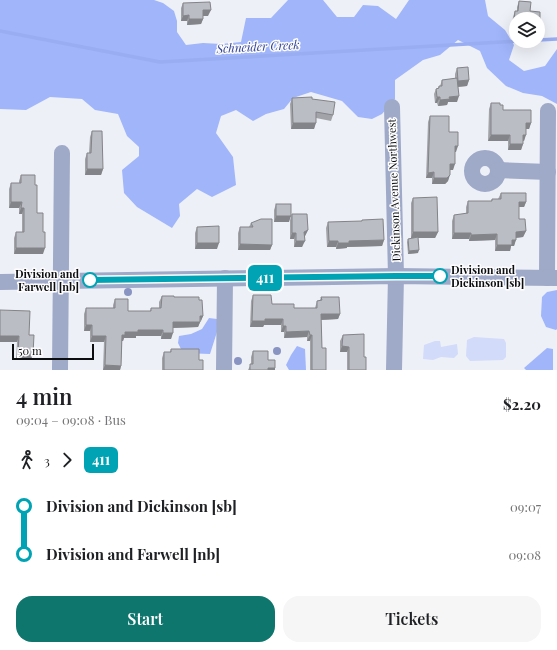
<!DOCTYPE html>
<html lang="en">
<head>
<meta charset="utf-8">
<style>
  :root { --surface:#fff; --page:#f6f6f6; --text:#202124; --muted:#757577; --accent:#0f766e }
  body { margin:0; font-family:"Playfair Display",serif; background:var(--page); color:var(--text); height:100vh; display:flex; flex-direction:column; font-size:15px; white-space:nowrap }
  * { box-sizing:border-box; margin:0 }
  p { font-size:13px; color:var(--muted) }
  .icon { flex:none; width:22px; height:22px; fill:none; stroke:currentColor; stroke-width:2; stroke-linecap:round; stroke-linejoin:round }
  .map { position:relative; height:370px; overflow:hidden }
  .side { display:flex; flex-direction:column; background:var(--surface); flex:1 }
  .side>* { flex:none }
  .badge { padding:0 8px; border-radius:6px; font-size:14px; line-height:26px }
  .fabs { position:absolute; left:509px; top:12px; display:grid; gap:8px }
  .fabs a { display:grid; place-items:center; width:36px; height:36px; border-radius:50%; background:var(--surface); box-shadow:0 4px 16px #0002; font-size:20px }
  .scale { position:absolute; left:12px; bottom:10px; width:82px; box-sizing:border-box; padding-left:4px; border:2px solid #0c0d0f; border-top:0; font-size:11px; line-height:14px; white-space:nowrap; color:#0c0d0f; -webkit-text-stroke:3px #fdfdff; paint-order:stroke }
  .map>.badge { position:absolute; translate:-50% -50%; box-shadow:0 0 0 2px #fff }
  .legs { display:flex; align-items:center; gap:6px; height:44px; padding:0 16px; font-size:13px }
  .legs p { margin-inline-start:auto }
  .overview { display:flex; align-items:center; justify-content:space-between; height:68px; padding:0 16px }
  h1 { font-size:22px; font-weight:600; line-height:30px }
  .cta { display:flex; gap:8px; margin-top:auto; padding:8px 16px }
  .cta a { flex:1; height:46px; border-radius:16px; background:var(--accent); color:#fff; font-size:16px; font-weight:600; line-height:46px; text-align:center }
  .cta a+a { background:var(--page); color:var(--text) }
  ul { padding:0 16px; list-style:none }
  li { display:flex; align-items:center; gap:14px; height:48px; font-size:15px }
  li i { display:grid; place-items:center; width:6px; height:100%; margin:0 5px; background:currentColor }
  li i::after { content:''; width:10px; height:10px; margin:-5px; border:3px solid; border-radius:50%; background:var(--surface) }
  li p { margin-inline-start:auto }
  li:first-child i { background:linear-gradient(#0000 50%,currentColor 0) }
  li:last-child i { background:linear-gradient(currentColor 50%,#0000 0) }
  .map>svg:first-child { display:block }
  .green { fill:#d2dbf9 }
  .forest { fill:#a0b5fa }
  .lines { fill:none; stroke-linecap:round; stroke-linejoin:round }
  .stream { stroke:#99adf2; stroke-width:3.5 }
  .minor { stroke:#9fa9c8; stroke-width:16 }
  .tree { fill:#8994c2 }
  .wall { fill:#a1a3a9 }
  .shaded-wall { fill:#838489 }
  .building { fill:#bbbdc4; stroke:#838489 }
  .line-1-casing { stroke:#fff; stroke-width:9 }
  .line-1 { stroke:#00a3b4; stroke-width:6 }
  .stop-1-dot { fill:#fff; stroke:#00a3b4; stroke-width:2 }
  .labels { text-anchor:middle; stroke-width:3; stroke-linejoin:round; paint-order:stroke }
  .street-label { font-size:11px; fill:#0c0d0f; stroke:#fdfdff }
  .stop-label { font-size:11px; font-weight:bold; fill:#0c0d0f; stroke:#fdfdff; text-anchor:start }
  .water-label { font-size:12px; font-style:italic; fill:#334392; stroke:#fdfdff }
</style>
</head>
<body>
<div class="map">
<svg width="557" height="370" viewBox="0 0 557 370">
  <rect width="100%" height="100%" fill="#eef0f7"/>
  <g class="green">
    <polygon points="474,337 504,339 506,343 506,357 503,360 470,361 466,356 467,340"/>
    <polygon points="435,341 440,341 441,347 457,344 458,354 454,358 441,357 433,360 423,359 424,345"/>
  </g>
  <g class="forest">
    <polygon points="0,0 154,0 163,3 174,11 177,21 177,32 186,45 203,43 221,44 241,42 246,18 271,18 288,0 323,0 337,17 354,17 363,5 378,6 396,19 409,0 485,0 488,16 505,30 514,45 509,60 524,71 545,66 557,49 557,104 542,96 523,93 506,86 487,68 480,51 458,40 440,55 423,60 395,80 395,99 382,114 372,119 358,117 342,101 311,92 293,98 284,109 266,114 253,121 236,110 221,116 216,133 233,157 236,185 212,197 197,189 179,204 180,216 172,228 137,207 124,193 122,170 139,156 139,147 127,136 118,114 95,110 82,99 50,97 26,110 0,109"/>
    <polygon points="557,290 557,329 556,330 546,327 541,316 542,297 547,292"/>
    <polygon points="209,318 217,319 217,332 210,354 183,353 178,343 179,336 191,334 202,329"/>
    <polygon points="297,346 305,349 306,370 289,370 286,365 291,355"/>
    <polygon points="547,348 553,349 553,370 526,370 524,368"/>
  </g>
  <g class="lines">
    <g class="stream">
      <polyline points="0,31 160,62 520,41"/>
      <polyline points="538,40 557,39"/>
    </g>
    <g class="minor">
      <polyline points="392,107 396,276 394,370"/>
      <circle cx="485" cy="171" r="13"/>
      <polyline points="498,170 548,172"/>
      <polyline points="547,278 548,111"/>
      <polyline points="0,282 396,276 557,278"/>
      <polyline points="60,370 62,153"/>
      <polyline points="224,370 225,278"/>
    </g>
  </g>
  <g class="tree">
    <circle cx="128" cy="292" r="4"/>
    <circle cx="277" cy="351" r="4"/>
    <circle cx="238" cy="361" r="4"/>
  </g>
  <g class="wall">
    <polygon points="519,1 531,2 516,19 516,36 514,36 515,26 512,26 513,17 515,11 517,11 517,7"/>
    <polygon points="183,3 208,16 203,16 203,19 201,24 187,25 187,21 181,21 181,8"/>
    <polygon points="457,68 469,80 467,86 458,87 457,102 448,102 447,105 438,106 437,103 435,103 434,94 436,89 438,88 439,86 440,86 442,80 455,79 455,74"/>
    <polygon points="292,98 312,99 333,115 331,121 316,118 314,129 291,129 290,104"/>
    <polygon points="491,103 500,105 503,110 531,123 529,129 526,129 524,141 523,140 523,144 521,150 508,150 508,141 488,141 489,109"/>
    <polygon points="430,116 449,132 456,152 455,152 453,170 450,170 448,181 445,184 432,184 432,178 426,178 428,122"/>
    <polygon points="92,131 103,169 101,175 85,175 85,159 87,153 89,153 90,137"/>
    <polygon points="21,175 35,185 37,213 43,254 14,254 14,238 16,232 22,232 22,214 19,214 19,208 9,208 9,189 11,183 19,183 19,181"/>
    <polygon points="501,193 526,202 524,207 519,207 519,219 526,231 523,237 516,238 514,246 511,246 510,251 495,251 495,240 469,241 469,239 452,239 452,221 454,215 466,214 466,207 468,201 491,201 492,199 498,199"/>
    <polygon points="413,198 438,232 435,238 418,238 418,253 408,254 407,242 408,239 414,238 411,238 411,203"/>
    <polygon points="276,204 289,222 274,222 274,210"/>
    <polygon points="292,214 308,230 305,236 302,247 294,247 294,239 290,239 290,220"/>
    <polygon points="362,220 384,240 382,246 347,247 347,248 336,249 336,247 327,247 326,228 328,222 361,222"/>
    <polygon points="251,223 272,245 270,250 238,250 238,233 240,227 249,227"/>
    <polygon points="197,227 217,249 195,249 195,233"/>
    <polygon points="253,295 272,304 294,308 315,308 317,301 320,300 321,297 340,314 338,319 321,320 322,348 326,370 310,370 310,341 307,341 307,337 284,338 284,332 281,332 281,325 264,325 263,327 250,327 251,301"/>
    <polygon points="162,296 199,300 203,316 198,327 173,328 171,339 161,339 161,336 136,336 136,338 124,338 123,341 122,341 121,366 120,370 103,370 104,342 90,342 90,331 84,331 84,314 86,308 113,308 113,305 115,299 128,311 150,311 151,308 159,308 159,302"/>
    <polygon points="0,310 29,335 31,360 16,359 17,342 0,342"/>
    <polygon points="343,335 364,357 366,370 347,370 347,352 340,352 340,341"/>
    <polygon points="171,349 199,360 203,370 162,370 162,358 164,352 170,352"/>
    <polygon points="253,351 268,360 275,370 248,370 251,364 251,357"/>
  </g>
  <g class="shaded-wall">
    <polygon points="203,10 211,10 208,16 201,16"/>
    <polygon points="189,15 187,21 181,21 183,16"/>
    <polygon points="189,19 203,19 201,24 187,25"/>
    <polygon points="514,20 516,20 516,24 515,26 512,26"/>
    <polygon points="469,80 467,86 456,87 458,81"/>
    <polygon points="459,96 457,102 448,102 447,105 438,106 440,100 449,97"/>
    <polygon points="437,97 440,97 437,103 435,103"/>
    <polygon points="293,123 316,123 314,129 291,129"/>
    <polygon points="526,123 531,123 529,129 524,129"/>
    <polygon points="491,135 510,135 508,141 488,141"/>
    <polygon points="523,135 526,135 524,141 521,140"/>
    <polygon points="510,144 523,144 521,150 508,150"/>
    <polygon points="455,146 458,146 456,152 453,152"/>
    <polygon points="450,164 455,164 453,170 448,170"/>
    <polygon points="87,169 103,169 101,175 85,175"/>
    <polygon points="434,172 432,178 426,178 428,173"/>
    <polygon points="450,175 448,181 445,184 432,184 434,178"/>
    <polygon points="11,202 22,202 19,208 9,208"/>
    <polygon points="519,202 526,202 524,207 516,207"/>
    <polygon points="21,208 24,208 22,214 19,214"/>
    <polygon points="276,216 291,216 289,222 274,222"/>
    <polygon points="308,230 305,236 302,237 304,232"/>
    <polygon points="526,231 523,237 514,238 516,232"/>
    <polygon points="413,232 438,232 435,238 411,238"/>
    <polygon points="292,233 296,233 294,239 290,239"/>
    <polygon points="454,233 471,233 469,239 452,239"/>
    <polygon points="497,234 495,240 469,241 471,235"/>
    <polygon points="384,240 382,246 347,247 347,248 336,249 338,243 349,241"/>
    <polygon points="512,240 516,240 514,246 511,246 510,251 495,251 497,245"/>
    <polygon points="296,241 305,241 302,247 294,247"/>
    <polygon points="329,241 338,241 336,247 327,247"/>
    <polygon points="197,243 219,243 217,249 195,249"/>
    <polygon points="240,244 272,245 270,250 238,250"/>
    <polygon points="16,248 45,248 43,254 14,254"/>
    <polygon points="419,250 418,253 408,254 409,251"/>
    <polygon points="321,314 340,314 338,319 319,320"/>
    <polygon points="200,316 203,316 201,321"/>
    <polygon points="265,319 283,319 281,325 264,325 263,327 250,327 252,321"/>
    <polygon points="173,322 200,322 198,327 171,328"/>
    <polygon points="86,325 92,325 90,331 84,331"/>
    <polygon points="283,326 286,326 284,332 281,332"/>
    <polygon points="138,330 163,330 161,336 136,336 136,338 124,338 123,341 120,341 122,335 125,332"/>
    <polygon points="309,331 307,337 284,338 286,332"/>
    <polygon points="163,333 173,333 171,339 161,339"/>
    <polygon points="310,335 312,335 310,341 307,341"/>
    <polygon points="0,336 19,336 17,342 0,342"/>
    <polygon points="92,336 106,336 104,342 90,342"/>
    <polygon points="342,346 349,347 347,352 340,352"/>
    <polygon points="18,353 33,354 31,360 16,359"/>
    <polygon points="105,365 121,366 120,370 103,370"/>
    <polygon points="268,368 275,368 275,370 267,370"/>
  </g>
  <g class="building">
    <polygon points="519,1 531,2 530,11 540,12 540,22 538,22 538,19 516,19 516,20 514,20 515,11 518,11"/>
    <polygon points="210,2 211,10 203,10 203,19 189,19 189,15 183,16 183,3"/>
    <polygon points="468,67 469,80 458,81 457,68"/>
    <polygon points="457,78 459,96 449,97 450,99 440,100 440,97 437,97 436,89 439,88 439,86 442,86 442,80"/>
    <polygon points="312,97 312,99 335,102 333,115 316,112 316,123 293,123 292,98"/>
    <polygon points="491,103 500,103 500,105 503,105 503,110 531,110 531,123 526,123 526,135 523,135 523,144 510,144 510,135 491,135"/>
    <polygon points="430,116 449,116 449,132 458,132 458,146 455,146 455,164 450,164 450,175 447,178 434,178 434,172 428,173"/>
    <polygon points="92,131 102,131 103,169 87,169 87,153 91,153"/>
    <polygon points="21,175 35,175 35,185 37,185 37,213 43,213 43,232 45,232 45,248 16,248 16,232 24,232 24,208 21,208 22,202 11,202 11,183 21,183"/>
    <polygon points="501,193 526,193 526,202 519,202 519,219 525,219 526,231 516,232 516,240 512,240 512,245 497,245 497,234 471,235 471,233 454,233 454,215 468,213 468,201 492,201 492,199 501,199"/>
    <polygon points="437,197 438,232 413,232 413,198"/>
    <rect x="276" y="204" width="15" height="12"/>
    <polygon points="292,214 307,214 308,230 304,232 305,241 296,241 296,233 292,233"/>
    <polygon points="261,219 272,219 272,245 240,244 240,227 253,227 251,223"/>
    <polygon points="383,219 384,240 349,241 349,243 338,243 338,241 329,241 328,222 362,221 362,220"/>
    <polygon points="219,226 219,243 197,243 197,227"/>
    <polygon points="418,237 419,250 409,251 408,239"/>
    <polygon points="253,295 271,295 272,304 294,304 294,308 317,308 317,301 322,300 321,297 339,297 340,314 321,314 322,348 326,348 326,370 312,370 312,335 310,335 309,331 286,332 286,326 283,326 283,319 265,319 265,321 252,321"/>
    <polygon points="162,296 174,296 174,297 199,297 199,300 202,300 203,316 200,316 200,322 173,322 173,333 163,333 163,330 138,330 138,332 125,332 125,335 122,335 121,366 105,365 106,336 92,336 92,325 86,325 86,308 115,308 115,299 128,299 128,311 151,311 151,308 161,308"/>
    <polygon points="0,310 30,311 29,335 34,335 33,354 18,353 19,336 0,336"/>
    <polygon points="364,334 364,357 366,357 366,370 349,370 349,347 342,346 343,335"/>
    <polygon points="171,349 199,349 199,360 203,360 203,370 164,370 164,352 171,352"/>
    <polygon points="253,351 268,351 268,360 275,360 275,368 268,368 268,370 250,370 250,364 253,364"/>
  </g>
  <g class="lines">
    <defs>
      <polyline id="line-1" points="90,280 396,276 440,276"/>
    </defs>
    <use href="#line-1" class="line-1-casing"/>
    <use href="#line-1" class="line-1"/>
  </g>
  <g class="stop-1-dot">
    <circle cx="440" cy="276" r="7"/>
    <circle cx="90" cy="280" r="7"/>
  </g>
  <g class="labels">
    <g class="street-label">
      <text transform="translate(394 190) rotate(-92)" y="4">Dickinson Avenue Northwest</text>
    </g>
    <g class="stop-label">
      <text x="451" y="274">Division and<tspan x="451" dy="13">Dickinson [sb]</tspan></text>
      <text x="79" y="278" text-anchor="end">Division and<tspan x="79" dy="13">Farwell [nb]</tspan></text>
    </g>
    <g class="water-label">
      <text transform="translate(258 47) rotate(-3)" y="4">Schneider Creek</text>
    </g>
  </g>
</svg>
<div class="fabs">
<a><svg class="icon" aria-label="layers" viewBox="0 0 24 24"><path d="M12 4l9 5-9 5-9-5zM3 14l9 5 9-5"/></svg></a>
</div>
<div class="scale">50 m</div>
<b class="badge" style="left:265px;top:278px;background:#00a3b4;color:#fff">411</b>
</div>
<section class="side">
<div class="overview"><div><h1>4 min</h1><p>09:04 – 09:08 · Bus</p></div><b>$2.20</b></div>
<div class="legs"><svg class="icon" aria-label="walk" viewBox="0 0 24 24"><circle cx="13" cy="4" r="2"/><path d="M13 8l-2 6 4 7M11 14l-3 7M7 12l3-4h3l4 4"/></svg>3<svg class="icon" aria-label="forward" viewBox="0 0 24 24"><path d="M9 5l7 7-7 7"/></svg><b class="badge" style="background:#00a3b4;color:#fff">411</b></div>
<ul>
<li><i style="color:#00a3b4"></i><b>Division and Dickinson [sb]</b><p>09:07</p></li>
<li><i style="color:#00a3b4"></i><b>Division and Farwell [nb]</b><p>09:08</p></li>
</ul>
<div class="cta"><a>Start</a><a>Tickets</a></div>
</section>
</body>
</html>
